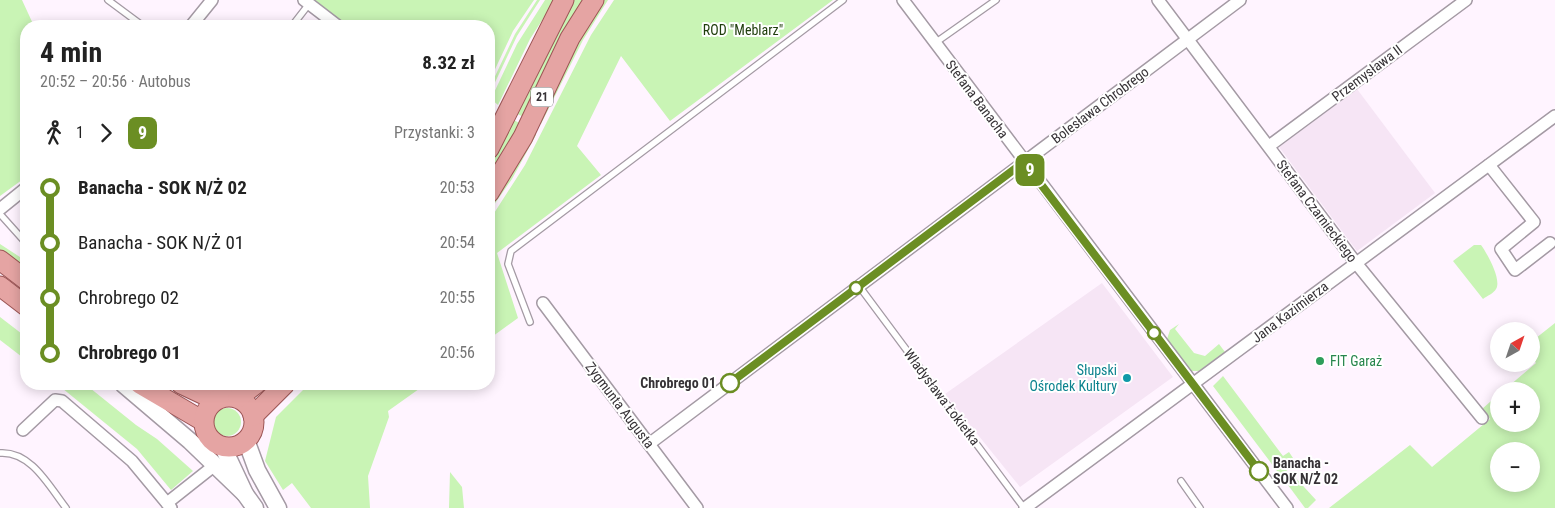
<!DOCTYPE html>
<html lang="pl">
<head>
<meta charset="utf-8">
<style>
  :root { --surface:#fff; --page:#f6f6f6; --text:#222; --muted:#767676 }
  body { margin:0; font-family:"Roboto Condensed",sans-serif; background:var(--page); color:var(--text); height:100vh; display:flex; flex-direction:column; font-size:19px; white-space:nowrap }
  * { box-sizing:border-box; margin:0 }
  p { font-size:16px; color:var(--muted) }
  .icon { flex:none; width:28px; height:28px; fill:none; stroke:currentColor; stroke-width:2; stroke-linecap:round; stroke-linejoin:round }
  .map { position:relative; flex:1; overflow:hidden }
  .sheet { position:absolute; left:20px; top:20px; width:475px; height:370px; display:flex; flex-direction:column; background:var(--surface); border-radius:20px; box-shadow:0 2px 12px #0003 }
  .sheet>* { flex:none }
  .badge { padding:0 10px; border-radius:8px; font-size:18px; line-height:32px }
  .needle { width:32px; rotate:40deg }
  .tools { position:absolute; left:1490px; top:322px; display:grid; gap:10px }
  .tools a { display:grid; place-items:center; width:50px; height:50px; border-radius:50%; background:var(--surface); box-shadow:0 2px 12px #0003; font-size:25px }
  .map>.badge { position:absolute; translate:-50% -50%; box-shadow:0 0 0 2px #fff }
  .legs { display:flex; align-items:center; gap:8px; height:55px; padding:0 20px; font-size:16px }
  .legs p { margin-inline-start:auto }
  .headline { display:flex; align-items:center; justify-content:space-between; height:85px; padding:0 20px }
  h1 { font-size:28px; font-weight:700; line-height:38px }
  ul { padding:0 20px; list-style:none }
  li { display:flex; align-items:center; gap:18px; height:55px; font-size:19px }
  li i { display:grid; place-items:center; width:8px; height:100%; margin:0 6px; background:currentColor }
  li i::after { content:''; width:12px; height:12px; margin:-6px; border:4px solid; border-radius:50%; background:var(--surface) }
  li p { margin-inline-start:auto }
  li:first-child i { background:linear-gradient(#0000 50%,currentColor 0) }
  li:last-child i { background:linear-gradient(currentColor 50%,#0000 0) }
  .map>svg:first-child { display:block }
  .built { fill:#f6e5f5 }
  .green { fill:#c9f4b5; fill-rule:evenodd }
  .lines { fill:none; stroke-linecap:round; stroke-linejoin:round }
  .lane-casing { stroke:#a49aa4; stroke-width:8 }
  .street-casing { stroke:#a49aa4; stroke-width:14 }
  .secondary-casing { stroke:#a49aa4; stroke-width:19 }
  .primary-casing { stroke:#9c5555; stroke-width:21 }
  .lane { stroke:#fff; stroke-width:5.5 }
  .street { stroke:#fff; stroke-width:11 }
  .secondary { stroke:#fff; stroke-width:16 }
  .primary { stroke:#e5a4a3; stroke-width:19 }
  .line-1-casing { stroke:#fff; stroke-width:11 }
  .line-1 { stroke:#6b8e23; stroke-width:8 }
  .stop-1-dot { fill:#fff; stroke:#6b8e23; stroke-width:2.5 }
  .leisure-dot { fill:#2e9e5b; stroke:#fff; stroke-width:2 }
  .culture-dot { fill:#0f9aa8; stroke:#fff; stroke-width:2 }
  .labels { text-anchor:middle; stroke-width:4; stroke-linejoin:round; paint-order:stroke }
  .shield { fill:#fff; stroke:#727072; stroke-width:1 }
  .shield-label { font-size:12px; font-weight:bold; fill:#363236 }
  .park-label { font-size:14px; fill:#203e0d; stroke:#fff }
  .street-label { font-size:14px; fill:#363236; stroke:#fff }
  .leisure-label { font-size:14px; fill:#27864d; stroke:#fff; text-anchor:start }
  .culture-label { font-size:14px; fill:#0d838f; stroke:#fff; text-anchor:end }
  .stop-label { font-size:14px; font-weight:bold; fill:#363236; stroke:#fff; text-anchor:end }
</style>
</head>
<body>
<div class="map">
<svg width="1555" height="508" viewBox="0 0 1555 508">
  <rect width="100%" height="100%" fill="#fff4ff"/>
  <g class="built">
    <polygon points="1357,89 1435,193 1357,251 1279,147"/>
    <polygon points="1102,283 1173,377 1020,487 945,394"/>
  </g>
  <g class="green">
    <polygon points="0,0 22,0 34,26 26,26 26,177 0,196"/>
    <polygon points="312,0 534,0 513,31 489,82 489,26 346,26"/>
    <polygon points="537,0 540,0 517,36 489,95 489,89 515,34"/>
    <polygon points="545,0 555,0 530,39 498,105 491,99 517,44"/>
    <polygon points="572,0 586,0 524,117 515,113"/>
    <polygon points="602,0 608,0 583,40 541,124 539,124 565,61"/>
    <polygon points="614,0 833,0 670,121 621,56 577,146 601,175 497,253 518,318 489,339 489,221 525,165 591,35"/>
    <polygon points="512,119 521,124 489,181 489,162"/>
    <polygon points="536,131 536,135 512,179 489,212 489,203"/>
    <polygon points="0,244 26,261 26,268 0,252"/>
    <path d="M1474,245h7c6,8 21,35 15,44 -2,4 -9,7 -13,10l-30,-38z"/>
    <polygon points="0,317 26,337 26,360 0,340"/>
    <path d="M1555,323v185h-226l81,-63 22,22 58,-48 -8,-10 17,-15v30h32v-33h-28l33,-28 -5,-6v-15zM1499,451h32v33h-32z"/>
    <polygon points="1179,324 1175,329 1194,353 1205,356 1219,344 1225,352 1199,371 1191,371 1167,339 1170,330"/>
    <polygon points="1223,376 1283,456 1289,452 1293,458 1294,465 1292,467 1290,464 1287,466 1289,469 1280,475 1213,386"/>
    <polygon points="57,384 85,384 136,425 157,439 193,471 171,490 137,449"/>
    <polygon points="309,384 426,384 388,411 389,417 368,476 370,508 311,508 292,483 283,490 265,461 276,417"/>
    <circle cx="227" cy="422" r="14"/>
    <polygon points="450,472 462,487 464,508 449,508"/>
    <polygon points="1293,475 1316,500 1308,508 1305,508 1285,481"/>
  </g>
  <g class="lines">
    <defs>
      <g id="lane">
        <polyline points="108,0 143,26"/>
        <polyline points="292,26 309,4"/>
        <polyline points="935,43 996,0"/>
        <polyline points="0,214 26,243"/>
        <polyline points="859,286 1024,508"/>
        <polyline points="530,322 508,264 511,251 843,0"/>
        <path d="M0,453c31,-2 49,33 66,55"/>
        <polyline points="1181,481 1200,508"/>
      </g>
      <g id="street">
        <polyline points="304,0 338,26"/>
        <polyline points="903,0 1287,508"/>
        <polyline points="1158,0 1356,263 1482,418"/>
        <polyline points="191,26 212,0"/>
        <polyline points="1269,146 1466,0"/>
        <polyline points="1489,165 1534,222 1501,249 1515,270 1550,243"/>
        <polyline points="0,209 26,188"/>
        <polyline points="543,303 697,508"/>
        <polyline points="23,430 55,400 62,401 132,461 171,508"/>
        <polyline points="649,444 1240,0"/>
        <polyline points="167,503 215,465"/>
        <polyline points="1025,508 1555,116"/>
      </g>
      <g id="secondary">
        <polyline points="123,384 190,441 245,494"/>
        <polyline points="246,440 257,470 278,508"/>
        <polyline points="223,447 245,494 255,508"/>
      </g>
      <g id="primary">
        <polyline points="489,149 564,0"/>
        <polyline points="489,193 523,137 570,38 594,0"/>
        <polyline points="0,260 26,280"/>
        <polyline points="0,286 26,306"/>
        <polyline points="140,384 203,421"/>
        <polyline points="181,384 215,400"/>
        <circle cx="229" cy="422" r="25"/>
        <polyline points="238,398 256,384"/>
        <polyline points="253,416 285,384"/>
      </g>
    </defs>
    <use href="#lane" class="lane-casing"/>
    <use href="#street" class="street-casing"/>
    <use href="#secondary" class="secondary-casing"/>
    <use href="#primary" class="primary-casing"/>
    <use href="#lane" class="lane"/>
    <use href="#street" class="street"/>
    <use href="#secondary" class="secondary"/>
    <use href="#primary" class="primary"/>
  </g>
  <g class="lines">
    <defs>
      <polyline id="line-1" points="730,383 1024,162 1259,471"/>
    </defs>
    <use href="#line-1" class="line-1-casing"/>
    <use href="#line-1" class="line-1"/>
  </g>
  <g class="stop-1-dot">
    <circle cx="856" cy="288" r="6"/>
    <circle cx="1154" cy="333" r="6"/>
    <circle cx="730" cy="383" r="9"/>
    <circle cx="1259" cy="471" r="9"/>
  </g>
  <circle class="leisure-dot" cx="1320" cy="361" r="5"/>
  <circle class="culture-dot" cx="1127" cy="378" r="5"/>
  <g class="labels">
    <rect class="shield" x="531" y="87.5" width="22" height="19" rx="4"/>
    <g class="shield-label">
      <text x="542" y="101">21</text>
    </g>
    <g class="park-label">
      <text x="743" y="35">ROD "Meblarz"</text>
    </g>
    <g class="street-label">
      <text transform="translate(1367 73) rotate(-37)" y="5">Przemysława II</text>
      <text transform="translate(977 99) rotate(53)" y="5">Stefana Banacha</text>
      <text transform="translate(1100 105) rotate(-37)" y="5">Bolesława Chrobrego</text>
      <text transform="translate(1317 211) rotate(53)" y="5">Stefana Czarnieckiego</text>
      <text transform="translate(1290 312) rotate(-37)" y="5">Jana Kazimierza</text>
      <text transform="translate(942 397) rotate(53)" y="5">Władysława Łokietka</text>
      <text transform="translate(620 405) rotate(53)" y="5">Zygmunta Augusta</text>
    </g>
    <g class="leisure-label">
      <text x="1330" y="366">FIT Garaż</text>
    </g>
    <g class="culture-label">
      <text x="1117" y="375">Słupski<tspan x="1117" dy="16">Ośrodek Kultury</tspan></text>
    </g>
    <g class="stop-label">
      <text x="716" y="388">Chrobrego 01</text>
      <text x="1273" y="468" text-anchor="start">Banacha -<tspan x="1273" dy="16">SOK N/Ż 02</tspan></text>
    </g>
  </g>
</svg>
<div class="tools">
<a><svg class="needle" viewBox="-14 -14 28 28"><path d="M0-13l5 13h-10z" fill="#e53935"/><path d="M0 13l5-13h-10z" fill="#767676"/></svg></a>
<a>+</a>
<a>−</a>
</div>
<b class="badge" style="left:1030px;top:170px;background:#6b8e23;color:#fff">9</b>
<section class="sheet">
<div class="headline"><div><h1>4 min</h1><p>20:52 – 20:56 · Autobus</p></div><b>8.32 zł</b></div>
<div class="legs"><svg class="icon" aria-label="walk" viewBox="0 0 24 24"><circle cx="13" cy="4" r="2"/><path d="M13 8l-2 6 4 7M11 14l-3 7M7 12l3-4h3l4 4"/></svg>1<svg class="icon" aria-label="forward" viewBox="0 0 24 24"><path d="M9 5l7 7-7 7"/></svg><b class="badge" style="background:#6b8e23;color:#fff">9</b><p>Przystanki: 3</p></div>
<ul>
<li><i style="color:#6b8e23"></i><b>Banacha - SOK N/Ż 02</b><p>20:53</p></li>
<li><i style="color:#6b8e23"></i><span>Banacha - SOK N/Ż 01</span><p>20:54</p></li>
<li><i style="color:#6b8e23"></i><span>Chrobrego 02</span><p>20:55</p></li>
<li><i style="color:#6b8e23"></i><b>Chrobrego 01</b><p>20:56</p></li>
</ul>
</section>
</div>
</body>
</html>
